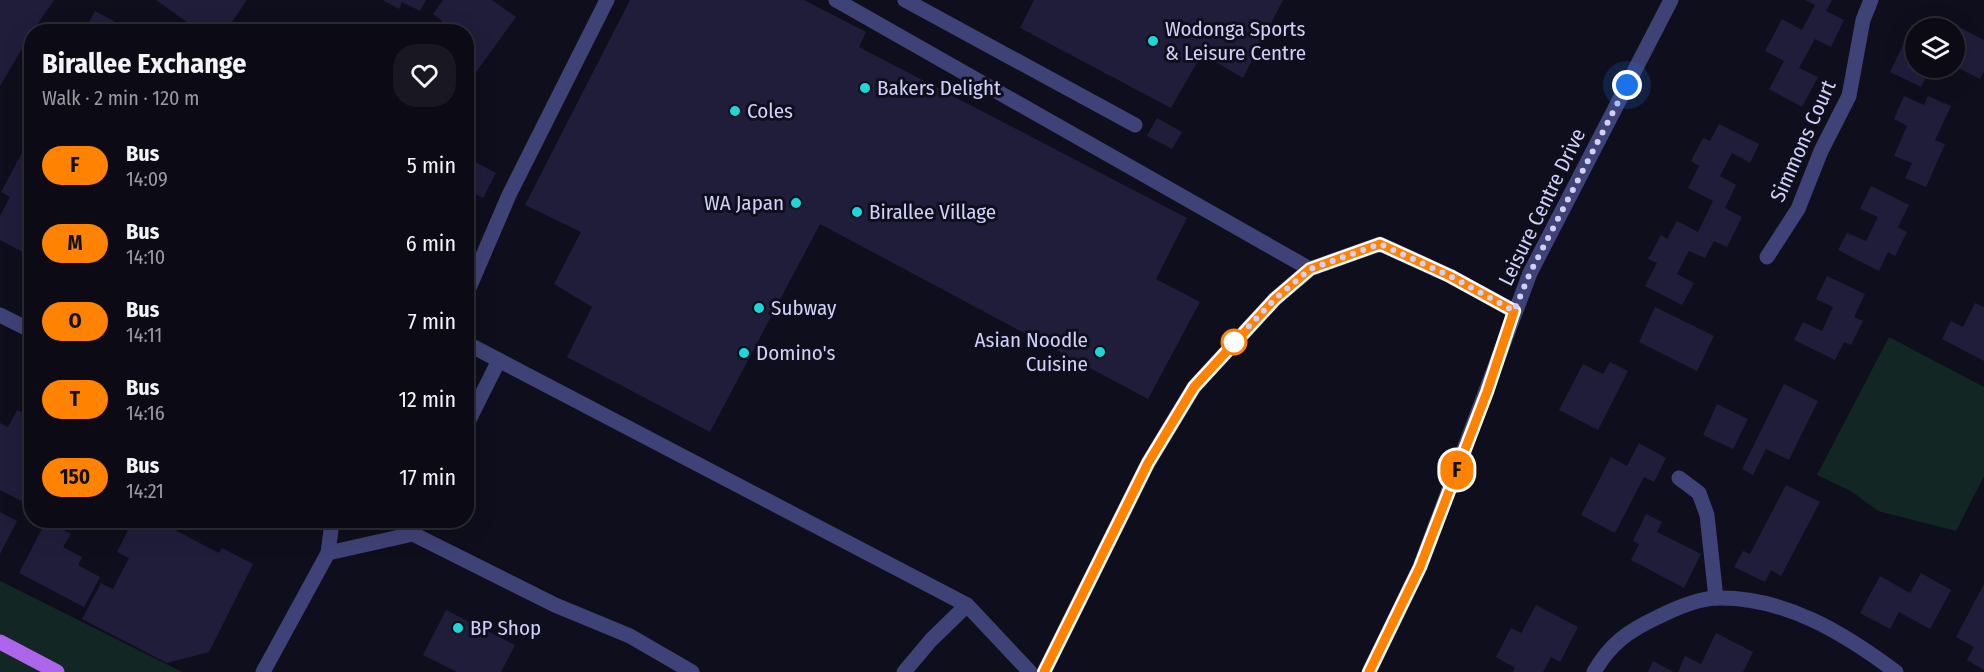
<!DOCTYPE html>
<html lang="en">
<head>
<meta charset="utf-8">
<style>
  :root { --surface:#0b0a15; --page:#191822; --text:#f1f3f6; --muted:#9a9aa0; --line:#2b2b34 }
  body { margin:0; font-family:"Fira Sans Condensed",sans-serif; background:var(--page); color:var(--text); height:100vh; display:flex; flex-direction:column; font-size:22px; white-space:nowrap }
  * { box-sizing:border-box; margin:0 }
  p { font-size:20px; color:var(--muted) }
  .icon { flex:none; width:33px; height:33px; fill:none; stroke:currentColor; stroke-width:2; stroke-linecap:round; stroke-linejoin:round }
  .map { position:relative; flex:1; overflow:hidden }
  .details { position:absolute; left:24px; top:24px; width:450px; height:504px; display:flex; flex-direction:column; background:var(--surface); border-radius:24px; box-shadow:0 6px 24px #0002,0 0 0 2px var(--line) }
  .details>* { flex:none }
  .badge { padding:0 12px; border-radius:20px; font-size:21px; line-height:39px }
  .buttons { position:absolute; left:1905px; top:18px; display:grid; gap:12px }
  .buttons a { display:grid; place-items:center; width:60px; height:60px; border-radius:50%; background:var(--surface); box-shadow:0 6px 24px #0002,0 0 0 2px var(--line); font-size:30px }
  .you { position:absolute; width:30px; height:30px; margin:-15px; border:4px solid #fff; border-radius:50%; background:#1a73e8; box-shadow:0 0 0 9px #1a73e833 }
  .map>.badge { position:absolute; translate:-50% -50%; box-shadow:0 0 0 3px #fff }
  .round { display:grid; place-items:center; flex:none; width:63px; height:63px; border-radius:24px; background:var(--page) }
  .summary { display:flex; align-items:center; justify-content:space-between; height:102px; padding:0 18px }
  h1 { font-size:28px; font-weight:700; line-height:45px }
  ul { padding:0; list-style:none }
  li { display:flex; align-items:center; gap:18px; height:78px; padding:0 18px }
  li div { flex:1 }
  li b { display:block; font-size:22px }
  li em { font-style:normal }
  li .badge { min-width:66px; font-weight:700; text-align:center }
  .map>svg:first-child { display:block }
  .green { fill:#122623 }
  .building { fill:#201d3b }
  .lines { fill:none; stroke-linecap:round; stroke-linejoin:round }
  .minor { stroke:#3f4276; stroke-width:15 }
  .major { stroke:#ad65eb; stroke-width:15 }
  .line-casing { stroke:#fff; stroke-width:14 }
  .line { stroke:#ff8200; stroke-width:9 }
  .walk { stroke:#d1d0f9; stroke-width:6; stroke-dasharray:0 10.8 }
  .poi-dot { fill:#1cd7d9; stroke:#0f0e1c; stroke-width:2 }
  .stop-dot { fill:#fff; stroke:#ff8200; stroke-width:3 }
  .labels { text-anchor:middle; stroke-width:6; stroke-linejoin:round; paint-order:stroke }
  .poi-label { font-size:21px; fill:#d1d0f9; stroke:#0f0e1c; text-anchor:start }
  .street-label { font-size:21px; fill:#d1d0f9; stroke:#0f0e1c }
</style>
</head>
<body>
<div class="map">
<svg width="1984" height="672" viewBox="0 0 1984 672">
  <rect width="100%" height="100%" fill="#0f0e1c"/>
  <g class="green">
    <polygon points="1889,337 1984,387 1984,476 1956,531 1878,511 1851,491 1817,475"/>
    <polygon points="0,581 182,672 0,672"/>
  </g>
  <g class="building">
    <polygon points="0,0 54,0 32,32 0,86"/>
    <polygon points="156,0 247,0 225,32 201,32"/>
    <polygon points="383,0 426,0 420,11 402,2 399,9"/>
    <polygon points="443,0 492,0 516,17 466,86 466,32 434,32 442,21 433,14"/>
    <polygon points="630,0 804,0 866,32 859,47 1187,218 1156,279 1200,302 1148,399 820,224 710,432 567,357 592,307 554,284 581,232 525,205"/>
    <polygon points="1034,0 1283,0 1243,78 1202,54 1171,108 1020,28"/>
    <polygon points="1805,0 1832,0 1826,11 1844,20 1831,47 1815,39 1799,68 1818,77 1802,107 1769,89 1784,61 1765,51 1782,19 1802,30 1815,5"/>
    <polygon points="95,11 134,32 84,32"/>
    <polygon points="1938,16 1984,40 1984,71 1980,79 1954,66 1954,28 1931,28"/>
    <polygon points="1903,45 1916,51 1916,68 1931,68 1921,87 1890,72"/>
    <polygon points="1904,96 1924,105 1928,96 1951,106 1935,140 1945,144 1926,187 1905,178 1912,163 1894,156 1907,126 1894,119"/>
    <polygon points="1157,118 1182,132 1172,149 1147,136"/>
    <polygon points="1719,124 1759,144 1750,163 1732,153 1720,176 1736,185 1725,208 1742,217 1727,247 1714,241 1705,258 1689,251 1677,274 1694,283 1682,305 1645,286 1657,263 1648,259 1661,235 1667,239 1677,221 1698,232 1713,201 1688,188 1699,166 1691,161 1703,138 1710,141"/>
    <polygon points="32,134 32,257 0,240 0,216 10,197 1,192"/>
    <polygon points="466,157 496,173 483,198 466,189"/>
    <polygon points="1871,186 1909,205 1898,227 1907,232 1895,256 1888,252 1879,271 1838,250 1847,233 1866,241 1878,217 1860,209"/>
    <polygon points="1827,276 1865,294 1854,317 1863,321 1851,345 1844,342 1835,360 1794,340 1803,322 1822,331 1833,307 1816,299"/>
    <polygon points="1975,303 1984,307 1984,361 1942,339 1951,321 1963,327"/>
    <polygon points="1655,307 1714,336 1697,371 1639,342"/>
    <polygon points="1610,362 1628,371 1598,430 1559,410 1583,364 1603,374"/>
    <polygon points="1784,384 1818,401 1789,460 1766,449 1753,475 1742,469"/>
    <polygon points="1717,404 1748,419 1733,449 1703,435"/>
    <polygon points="17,410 32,417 32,482 21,501 0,490 0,423 8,427"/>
    <polygon points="1639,443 1666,458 1654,482 1644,477 1615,533 1581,515 1611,457 1627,466"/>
    <polygon points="1786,485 1820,502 1781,576 1771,570 1765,582 1734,567 1743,551 1750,554"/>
    <polygon points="0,512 17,521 0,554"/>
    <polygon points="1646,514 1662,522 1657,532 1701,554 1684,588 1631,560 1639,544 1633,541"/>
    <polygon points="133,520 156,520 219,553 222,548 253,564 209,652 167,663 82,619 101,583 113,589 129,558 117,552"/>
    <polygon points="46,521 71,534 63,547 82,557 78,565 100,577 84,607 19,573"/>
    <polygon points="1921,573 1951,590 1930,629 1899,612 1890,629 1860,613 1880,576 1910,593"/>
    <polygon points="1984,584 1984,670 1967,660 1974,647 1956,637"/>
    <polygon points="1536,605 1578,627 1560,662 1551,657 1543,672 1513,672 1515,668 1496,657 1511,628 1521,633"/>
    <polygon points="446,610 515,645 501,672 457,672 423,655"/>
    <polygon points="1716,633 1753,652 1743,672 1678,672 1685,656 1701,664"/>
    <polygon points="1653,661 1673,672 1648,672"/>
  </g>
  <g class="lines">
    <g class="minor">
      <polyline points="836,0 1310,269"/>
      <polyline points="905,0 1135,125"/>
      <polyline points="1767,257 1798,209 1821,151 1849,96 1863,20 1871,0"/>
      <polyline points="466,295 509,195 607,0"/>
      <polyline points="0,315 32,331"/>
      <polyline points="466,343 967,605 1030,672"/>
      <polyline points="466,426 499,360"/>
      <polyline points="1679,478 1699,493 1707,515 1716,598"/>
      <polyline points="328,553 413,534 555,605 630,636 692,672"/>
      <polyline points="263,672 328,553 331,530 328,520"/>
      <polyline points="904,672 931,640 967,605"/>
      <polyline points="1044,672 1148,463 1194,387 1275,299 1310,269 1380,244 1450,276 1514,311"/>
      <polyline points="1369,672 1420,567 1530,273 1671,0"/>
      <path d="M1594,672c16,-28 34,-41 64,-55 16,-8 42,-19 60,-19 67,-1 126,35 178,74"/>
    </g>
    <polyline class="major" points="0,642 57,672"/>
  </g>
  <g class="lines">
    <defs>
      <polyline id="line" points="1044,672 1148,463 1194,387 1275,299 1310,269 1380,244 1450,276 1514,311 1487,392 1420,567 1369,672"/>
    </defs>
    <use href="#line" class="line-casing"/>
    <use href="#line" class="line"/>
    <polyline class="walk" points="1234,342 1275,299 1310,269 1380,244 1450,276 1514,311 1530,273 1627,85"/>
  </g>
  <g class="poi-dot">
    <circle cx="1153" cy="41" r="6"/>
    <circle cx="865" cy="88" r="6"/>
    <circle cx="735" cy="111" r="6"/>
    <circle cx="796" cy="203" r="6"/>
    <circle cx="857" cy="212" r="6"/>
    <circle cx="759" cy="308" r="6"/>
    <circle cx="1100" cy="352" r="6"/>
    <circle cx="744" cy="353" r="6"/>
    <circle cx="458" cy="628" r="6"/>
  </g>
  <circle class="stop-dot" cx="1234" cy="342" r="12"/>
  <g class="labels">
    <g class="poi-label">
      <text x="1165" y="36">Wodonga Sports<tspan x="1165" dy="24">&amp; Leisure Centre</tspan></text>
      <text x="877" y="95">Bakers Delight</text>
      <text x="747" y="118">Coles</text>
      <text x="784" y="210" text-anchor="end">WA Japan</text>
      <text x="869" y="219">Birallee Village</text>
      <text x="771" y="315">Subway</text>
      <text x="1088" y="347" text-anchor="end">Asian Noodle<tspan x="1088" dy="24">Cuisine</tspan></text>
      <text x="756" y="360">Domino's</text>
      <text x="470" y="635">BP Shop</text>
    </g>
    <g class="street-label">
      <text transform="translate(1803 141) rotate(-66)" y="7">Simmons Court</text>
      <text transform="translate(1542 207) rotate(-64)" y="7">Leisure Centre Drive</text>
    </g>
  </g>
</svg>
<div class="buttons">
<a><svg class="icon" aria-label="layers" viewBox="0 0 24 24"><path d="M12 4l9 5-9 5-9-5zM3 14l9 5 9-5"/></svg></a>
</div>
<div class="you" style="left:1627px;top:85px"></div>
<b class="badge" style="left:1457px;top:470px;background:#ff8200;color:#111">F</b>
<section class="details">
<div class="summary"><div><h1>Birallee Exchange</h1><p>Walk · 2 min · 120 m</p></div><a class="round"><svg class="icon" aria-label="heart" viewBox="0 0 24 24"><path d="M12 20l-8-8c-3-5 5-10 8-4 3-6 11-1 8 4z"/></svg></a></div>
<ul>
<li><span class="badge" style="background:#ff8200;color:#111">F</span><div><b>Bus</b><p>14:09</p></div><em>5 min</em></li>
<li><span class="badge" style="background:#ff8200;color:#111">M</span><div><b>Bus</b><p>14:10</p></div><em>6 min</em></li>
<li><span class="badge" style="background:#ff8200;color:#111">O</span><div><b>Bus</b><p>14:11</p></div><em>7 min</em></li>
<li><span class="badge" style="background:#ff8200;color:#111">T</span><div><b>Bus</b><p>14:16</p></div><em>12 min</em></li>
<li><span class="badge" style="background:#ff8200;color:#111">150</span><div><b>Bus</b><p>14:21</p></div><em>17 min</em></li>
</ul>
</section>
</div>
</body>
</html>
